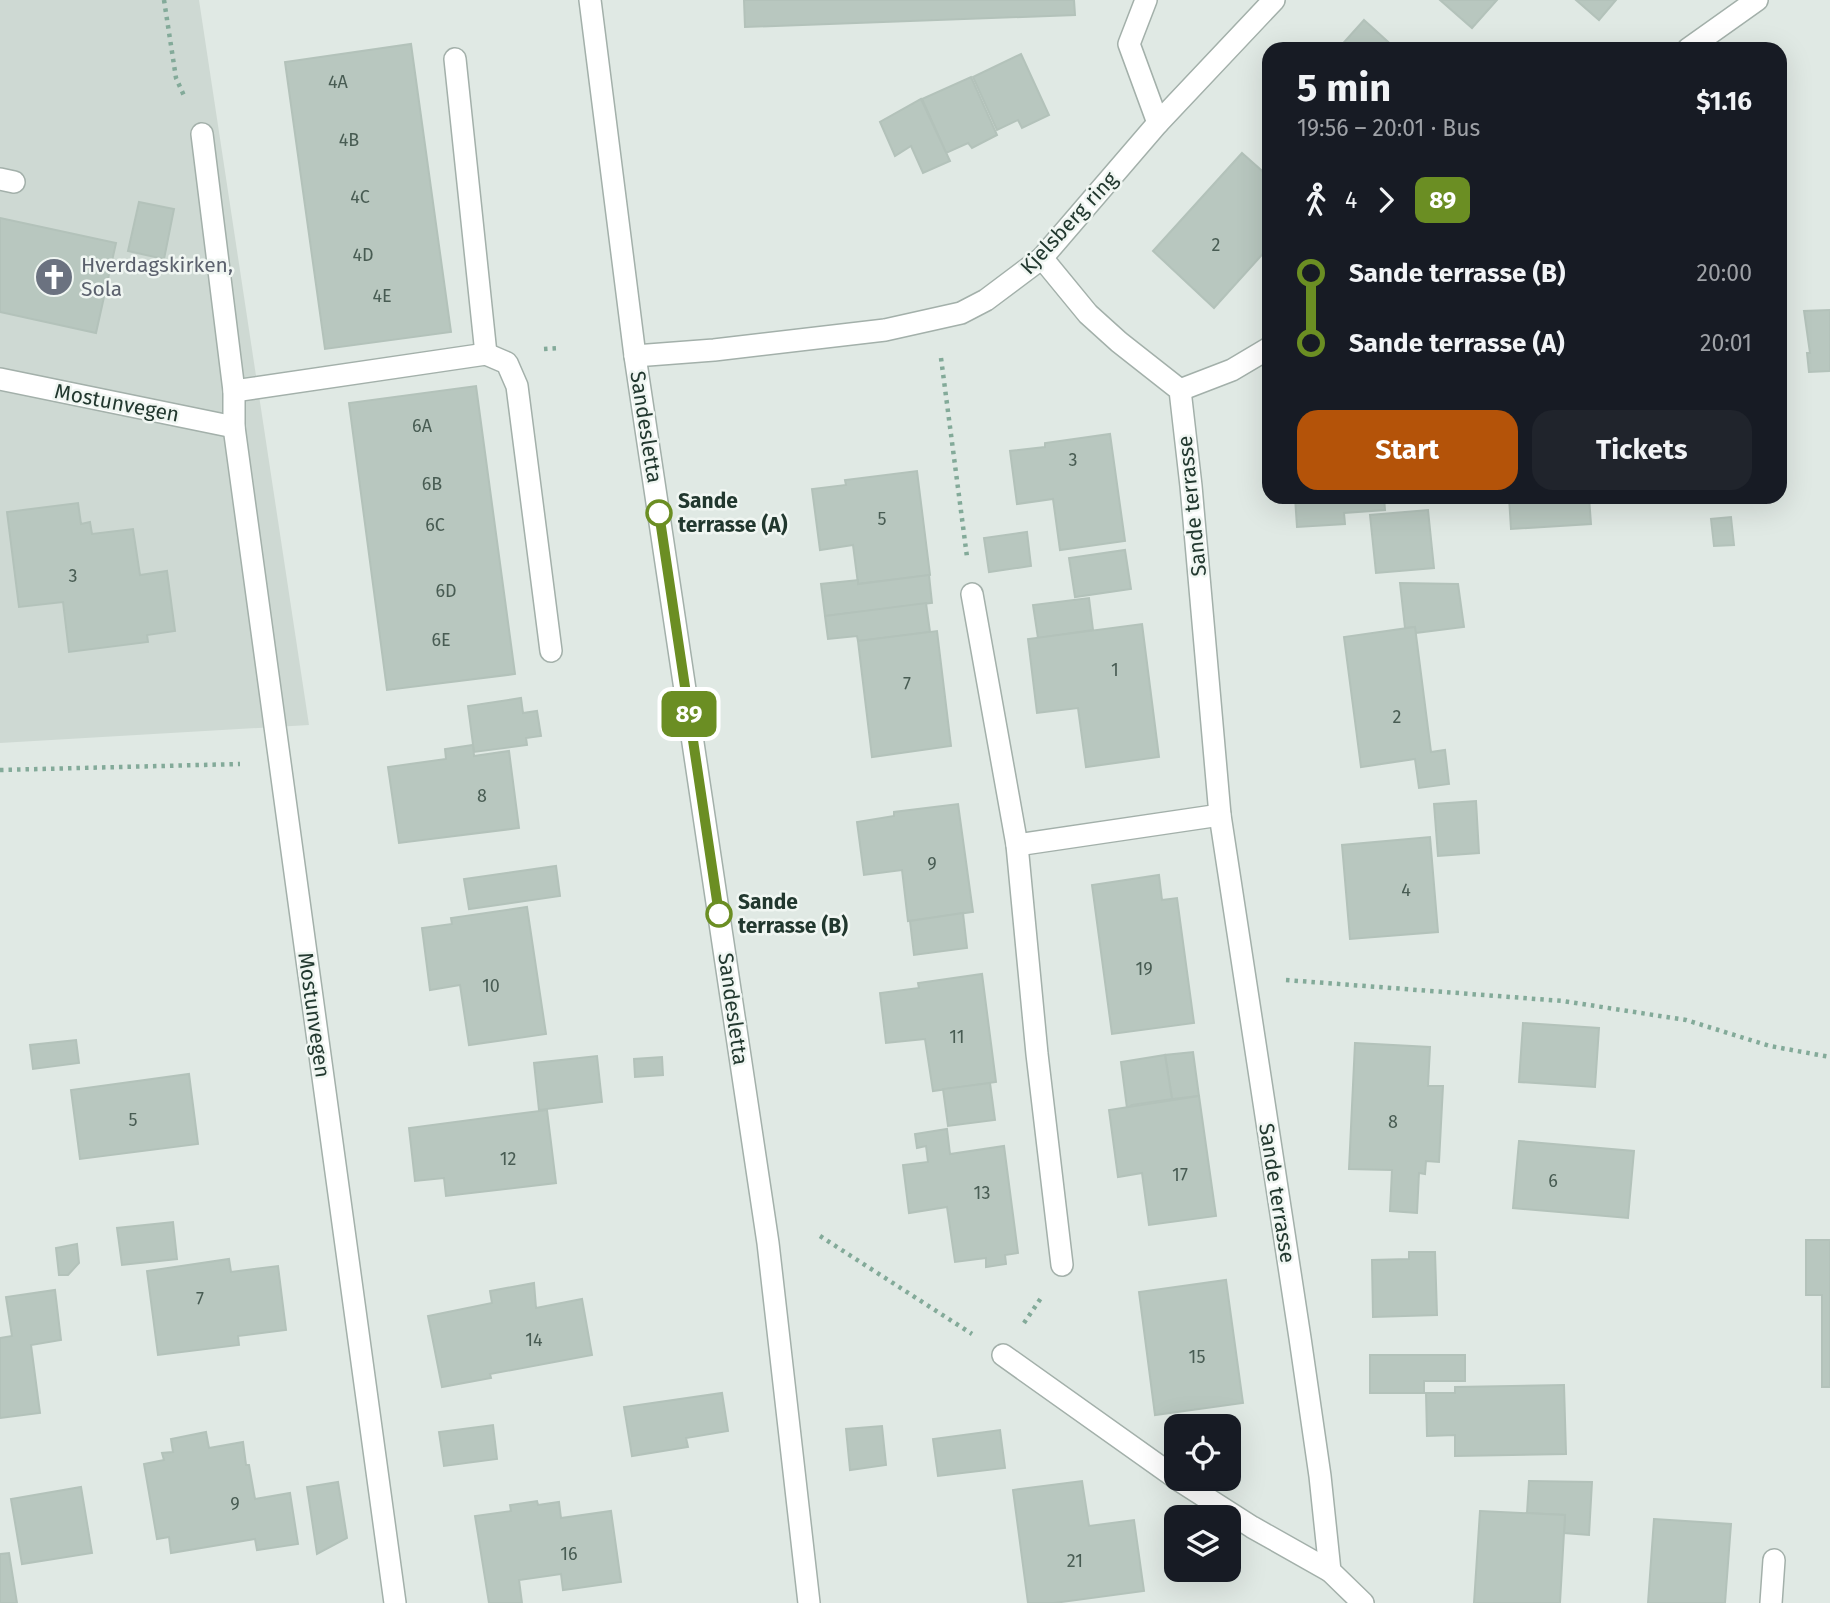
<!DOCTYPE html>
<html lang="en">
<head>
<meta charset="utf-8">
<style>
  :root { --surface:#171b24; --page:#20242c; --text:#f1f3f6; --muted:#9ea1a6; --accent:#b45309 }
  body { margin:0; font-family:"Fira Sans",sans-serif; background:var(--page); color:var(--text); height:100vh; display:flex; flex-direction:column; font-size:26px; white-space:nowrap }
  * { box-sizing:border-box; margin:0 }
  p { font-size:23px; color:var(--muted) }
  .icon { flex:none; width:38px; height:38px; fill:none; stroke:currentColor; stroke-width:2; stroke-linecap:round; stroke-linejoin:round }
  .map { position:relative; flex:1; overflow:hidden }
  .details { position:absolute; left:1262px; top:42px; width:525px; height:462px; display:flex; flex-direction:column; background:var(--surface); border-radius:21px; box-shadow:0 7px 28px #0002 }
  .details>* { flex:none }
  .badge { padding:0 14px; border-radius:10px; font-size:24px; line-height:46px }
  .controls { position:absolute; left:1164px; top:1414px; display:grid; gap:14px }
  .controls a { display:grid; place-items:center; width:77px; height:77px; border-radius:14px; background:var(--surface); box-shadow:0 7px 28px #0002; font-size:35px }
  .map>.badge { position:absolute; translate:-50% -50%; box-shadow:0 0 0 4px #fff }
  .legs { display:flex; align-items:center; gap:10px; height:77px; padding:0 35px; font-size:23px }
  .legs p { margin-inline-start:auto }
  .overview { display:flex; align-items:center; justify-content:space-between; height:119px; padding:0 35px }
  h1 { font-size:38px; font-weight:700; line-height:52px }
  .button { display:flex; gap:14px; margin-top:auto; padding:14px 35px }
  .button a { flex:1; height:80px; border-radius:21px; background:var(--accent); color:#fff; font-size:28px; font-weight:700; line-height:80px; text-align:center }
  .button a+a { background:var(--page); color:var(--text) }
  ul { padding:0 35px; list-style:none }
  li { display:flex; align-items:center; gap:24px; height:70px; font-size:26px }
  li i { display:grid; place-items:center; width:10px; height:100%; margin:0 9px; background:currentColor }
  li i::after { content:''; width:18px; height:18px; margin:-9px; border:5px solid; border-radius:50%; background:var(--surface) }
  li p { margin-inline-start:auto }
  li:first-child i { background:linear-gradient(#0000 50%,currentColor 0) }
  li:last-child i { background:linear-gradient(currentColor 50%,#0000 0) }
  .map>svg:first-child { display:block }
  .built { fill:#ced9d3 }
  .building { fill:#b8c7bf; stroke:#b3c2ba; stroke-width:2 }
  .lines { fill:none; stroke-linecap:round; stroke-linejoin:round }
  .minor-casing { stroke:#a3b0aa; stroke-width:24 }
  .path { stroke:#83aa99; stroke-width:4.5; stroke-dasharray:3.5 5; stroke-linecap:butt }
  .minor { stroke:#fff; stroke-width:21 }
  .line-1-casing { stroke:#fff; stroke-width:16 }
  .line-1 { stroke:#6b8e23; stroke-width:10 }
  .stop-1-dot { fill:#fff; stroke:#6b8e23; stroke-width:3.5 }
  .labels { text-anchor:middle; stroke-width:5; stroke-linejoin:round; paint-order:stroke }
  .number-label { font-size:18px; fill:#485c53 }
  .street-label { font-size:21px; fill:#22382f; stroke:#f0f6f2 }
  .worship-label { font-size:21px; fill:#5b616d; stroke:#f0f6f2; text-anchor:start }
  .stop-label { font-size:21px; font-weight:bold; fill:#22382f; stroke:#f0f6f2; text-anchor:start }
</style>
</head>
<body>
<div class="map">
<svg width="1830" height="1603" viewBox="0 0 1830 1603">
  <rect width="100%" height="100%" fill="#e0e9e4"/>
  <polygon class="built" points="0,0 199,0 309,725 0,743"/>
  <g class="building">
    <polygon points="744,0 1074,0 1075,15 745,27"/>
    <polygon points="1440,0 1497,0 1472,28"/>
    <polygon points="1576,0 1616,0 1599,20"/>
    <polygon points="1364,20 1396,49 1338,49"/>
    <polygon points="411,44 451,332 325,349 285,62"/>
    <polygon points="1021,54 1049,115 1022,128 1018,120 997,130 973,77"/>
    <polygon points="971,77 997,135 972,148 968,143 946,153 922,99"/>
    <polygon points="921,99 950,161 923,173 911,146 895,156 880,122"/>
    <polygon points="1242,153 1269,177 1269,247 1214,308 1153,251"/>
    <polygon points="139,202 174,209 164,259 128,251"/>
    <polygon points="0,218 116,243 96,333 0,312"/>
    <polygon points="1830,310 1830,371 1809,372 1807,353 1810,353 1804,311"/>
    <polygon points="476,386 515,674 387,690 349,403"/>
    <polygon points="1110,434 1125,541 1060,550 1053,499 1017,504 1010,451 1045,447 1045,443"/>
    <polygon points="917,471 930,575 858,584 853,545 820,550 812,489 846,485 845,480"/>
    <polygon points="1295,497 1384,497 1385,510 1344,513 1345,524 1297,527"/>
    <polygon points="1509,497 1589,497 1591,524 1511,529"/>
    <polygon points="78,503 81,524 90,522 92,534 133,529 140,575 167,571 175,631 147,635 148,642 69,652 63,602 19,607 7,512"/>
    <polygon points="1428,510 1434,568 1376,573 1370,515"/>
    <polygon points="1731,517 1734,545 1714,546 1711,519"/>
    <polygon points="1027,532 1031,566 989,572 984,538"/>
    <polygon points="1125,550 1131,589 1075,597 1069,558"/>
    <polygon points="929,575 932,603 825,616 821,584 858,580 858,584"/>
    <polygon points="1400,583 1458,584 1464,627 1415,633 1415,627 1405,628"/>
    <polygon points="1089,598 1093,630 1038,638 1033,605"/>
    <polygon points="926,603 930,632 858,641 857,636 828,639 825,616"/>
    <polygon points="1142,624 1159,757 1086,767 1078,708 1037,713 1028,639"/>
    <polygon points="1415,627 1431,752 1445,750 1449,784 1419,788 1415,759 1361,767 1344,637"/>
    <polygon points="937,631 951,746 872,757 858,641"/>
    <polygon points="521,698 523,713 537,711 541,736 526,738 527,745 474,752 468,706"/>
    <polygon points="473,745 474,756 509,751 519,828 399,843 388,767 446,759 445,749"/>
    <polygon points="1476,801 1479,853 1438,856 1434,804"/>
    <polygon points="958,804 973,912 908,921 902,870 864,875 857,822 894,816 894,812"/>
    <polygon points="1430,837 1438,932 1350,939 1342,845"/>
    <polygon points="556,866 560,896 469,909 464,879"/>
    <polygon points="1159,875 1162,900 1177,898 1194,1023 1112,1034 1092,885"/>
    <polygon points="527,907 546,1034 469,1045 460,985 430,990 422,928 452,924 451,918"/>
    <polygon points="963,913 967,948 914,955 910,921"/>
    <polygon points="982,974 996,1082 933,1091 925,1039 886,1043 880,993 919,988 918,983"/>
    <polygon points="1523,1023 1599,1028 1595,1087 1519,1082"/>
    <polygon points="76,1040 79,1063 33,1069 30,1045"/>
    <polygon points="1355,1043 1430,1047 1428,1086 1443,1086 1439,1162 1426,1161 1425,1174 1419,1173 1417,1213 1390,1211 1392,1170 1349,1169"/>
    <polygon points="1193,1052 1199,1096 1172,1099 1165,1055"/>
    <polygon points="1165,1055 1172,1099 1132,1105 1127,1108 1121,1062"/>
    <polygon points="597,1056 602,1102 539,1110 534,1063"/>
    <polygon points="662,1057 663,1075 635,1077 634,1059"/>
    <polygon points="189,1074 198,1144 80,1159 71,1090"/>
    <polygon points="990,1083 995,1120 948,1126 943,1089"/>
    <polygon points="1199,1096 1216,1216 1149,1225 1142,1173 1118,1177 1109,1110"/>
    <polygon points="547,1110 556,1183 446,1196 444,1178 415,1181 409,1128"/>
    <polygon points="947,1129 950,1154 1004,1146 1018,1253 1005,1255 1006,1264 986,1267 986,1258 955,1262 947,1207 909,1213 903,1165 928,1162 926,1146 917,1148 915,1134"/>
    <polygon points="1519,1141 1634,1151 1628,1218 1513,1208"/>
    <polygon points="173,1222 177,1259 122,1265 117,1228"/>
    <polygon points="1806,1240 1830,1240 1830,1387 1822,1387 1822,1295 1806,1295"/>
    <polygon points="77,1244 79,1263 68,1275 59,1275 56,1248"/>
    <polygon points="1409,1252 1435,1252 1437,1315 1373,1317 1372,1260 1409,1259"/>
    <polygon points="229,1259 231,1272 278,1266 286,1330 238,1336 239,1345 158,1355 147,1271"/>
    <polygon points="1226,1280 1243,1403 1155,1415 1139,1292"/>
    <polygon points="534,1283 536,1308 582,1299 592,1355 490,1374 491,1378 442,1387 428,1316 492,1303 490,1291"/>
    <polygon points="55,1290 61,1340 31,1345 40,1413 0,1418 0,1338 12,1336 6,1297"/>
    <polygon points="1370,1355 1465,1355 1465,1381 1424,1381 1424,1393 1370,1393"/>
    <polygon points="1564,1385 1566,1454 1455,1456 1455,1435 1427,1436 1426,1393 1455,1393 1455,1387"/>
    <polygon points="722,1393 728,1431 686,1438 688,1447 632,1456 624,1407"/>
    <polygon points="493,1425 497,1459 444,1466 439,1432"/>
    <polygon points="882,1426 886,1465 850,1470 846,1429"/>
    <polygon points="1000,1430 1005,1468 938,1476 933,1439"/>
    <polygon points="206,1432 209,1448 243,1442 246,1465 249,1465 255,1499 290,1493 298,1544 257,1550 255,1539 171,1553 169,1537 157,1539 144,1464 164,1460 162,1453 173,1452 171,1439"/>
    <polygon points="1082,1481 1089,1526 1134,1520 1144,1591 1054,1603 1028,1603 1013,1490"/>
    <polygon points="1529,1481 1592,1482 1589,1535 1564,1533 1565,1515 1527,1513"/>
    <polygon points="338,1482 347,1538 317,1554 307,1487"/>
    <polygon points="81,1487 92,1553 22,1564 11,1499"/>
    <polygon points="537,1501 538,1505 559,1502 561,1518 611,1511 621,1582 563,1590 561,1574 519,1580 522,1603 489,1603 475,1516 511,1511 510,1505"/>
    <polygon points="1480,1511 1565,1515 1560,1603 1474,1603"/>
    <polygon points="1654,1519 1731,1524 1725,1603 1648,1603"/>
    <polygon points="9,1553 17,1603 0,1603 0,1554"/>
  </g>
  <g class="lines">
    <defs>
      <g id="minor">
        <polyline points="590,0 635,356 768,1243 809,1603"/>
        <polyline points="1146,0 1129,44 1158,123"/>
        <polyline points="1688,49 1757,0"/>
        <polyline points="455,59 486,354"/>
        <polyline points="202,134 234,391 234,427 395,1603"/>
        <polyline points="0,179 14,182"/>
        <polyline points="1042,258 1088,314 1119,342 1180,390 1191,486 1220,815 1300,1338 1320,1476 1330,1571 1363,1603"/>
        <polyline points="635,356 714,350 885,330 961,313 986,300 1042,258 1158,123 1274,0"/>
        <polyline points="0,379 234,427"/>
        <polyline points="1180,390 1232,370 1269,348"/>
        <polyline points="234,391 486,354 507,363 517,386 551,651"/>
        <polyline points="972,594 1017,845 1037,1054 1062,1265"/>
        <polyline points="1017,845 1220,815"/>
        <polyline points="1003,1355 1176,1478"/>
        <polyline points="1177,1479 1252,1527 1330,1571"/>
        <polyline points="1771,1603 1774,1560"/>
      </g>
    </defs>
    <use href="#minor" class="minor-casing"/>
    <g class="path">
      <polyline points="164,0 176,78 185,98"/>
      <polyline points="544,349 560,348"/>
      <polyline points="941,358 967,557"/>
      <polyline points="0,770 240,764"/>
      <polyline points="1286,980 1563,1001 1686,1020 1770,1046 1830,1057"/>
      <polyline points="820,1236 972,1334"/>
      <polyline points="1024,1323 1041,1298"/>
    </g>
    <use href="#minor" class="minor"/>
  </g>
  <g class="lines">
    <defs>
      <polyline id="line-1" points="659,513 719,914"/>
    </defs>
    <use href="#line-1" class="line-1-casing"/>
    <use href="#line-1" class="line-1"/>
  </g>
  <defs>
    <symbol id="church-disc" viewBox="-11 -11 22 22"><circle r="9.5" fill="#6b7280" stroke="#f0f6f2"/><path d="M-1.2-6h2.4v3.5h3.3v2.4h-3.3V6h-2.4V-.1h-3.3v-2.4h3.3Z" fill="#fff"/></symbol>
  </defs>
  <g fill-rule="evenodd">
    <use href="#church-disc" x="32" y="255" width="44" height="44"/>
  </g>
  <g class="stop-1-dot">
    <circle cx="659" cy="513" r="12"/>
    <circle cx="719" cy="914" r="12"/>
  </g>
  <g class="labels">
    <g class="number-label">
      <text x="338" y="88">4A</text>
      <text x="349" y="146">4B</text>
      <text x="360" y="203">4C</text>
      <text x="1216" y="251">2</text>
      <text x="363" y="261">4D</text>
      <text x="382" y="302">4E</text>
      <text x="422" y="432">6A</text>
      <text x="1073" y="466">3</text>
      <text x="432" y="490">6B</text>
      <text x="882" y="525">5</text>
      <text x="435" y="531">6C</text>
      <text x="73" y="582">3</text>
      <text x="446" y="597">6D</text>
      <text x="441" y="646">6E</text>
      <text x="1115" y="676">1</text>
      <text x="907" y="690">7</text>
      <text x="1397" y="723">2</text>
      <text x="482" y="802">8</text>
      <text x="932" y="870">9</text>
      <text x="1406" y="896">4</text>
      <text x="1144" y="975">19</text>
      <text x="491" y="992">10</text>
      <text x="957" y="1043">11</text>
      <text x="133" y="1126">5</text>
      <text x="1393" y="1128">8</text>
      <text x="508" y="1165">12</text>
      <text x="1180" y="1181">17</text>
      <text x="1553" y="1187">6</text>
      <text x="982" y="1199">13</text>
      <text x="200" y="1305">7</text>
      <text x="534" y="1346">14</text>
      <text x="1197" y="1363">15</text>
      <text x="235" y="1510">9</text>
      <text x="569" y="1560">16</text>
      <text x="1075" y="1567">21</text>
    </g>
    <g class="street-label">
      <text transform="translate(1069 223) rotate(-47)" y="7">Kjelsberg ring</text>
      <text transform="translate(117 403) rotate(11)" y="7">Mostunvegen</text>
      <text transform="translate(646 427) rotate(81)" y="7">Sandesletta</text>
      <text transform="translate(1192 506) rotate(-96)" y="7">Sande terrasse</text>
      <text transform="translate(733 1009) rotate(82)" y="7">Sandesletta</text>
      <text transform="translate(314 1015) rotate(82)" y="7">Mostunvegen</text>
      <text transform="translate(1277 1193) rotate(81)" y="7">Sande terrasse</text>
    </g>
    <g class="worship-label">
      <text x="81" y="272">Hverdagskirken,<tspan x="81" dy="24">Sola</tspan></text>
    </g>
    <g class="stop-label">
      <text x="678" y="508">Sande<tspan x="678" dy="24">terrasse (A)</tspan></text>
      <text x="738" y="909">Sande<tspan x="738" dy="24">terrasse (B)</tspan></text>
    </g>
  </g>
</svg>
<div class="controls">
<a><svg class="icon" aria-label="locate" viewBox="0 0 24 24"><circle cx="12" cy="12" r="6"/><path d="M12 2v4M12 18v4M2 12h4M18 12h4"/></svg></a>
<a><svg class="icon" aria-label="layers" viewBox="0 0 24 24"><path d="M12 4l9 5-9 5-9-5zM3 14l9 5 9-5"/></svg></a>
</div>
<b class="badge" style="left:689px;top:714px;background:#6b8e23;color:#fff">89</b>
<section class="details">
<div class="overview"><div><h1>5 min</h1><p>19:56 – 20:01 · Bus</p></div><b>$1.16</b></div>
<div class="legs"><svg class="icon" aria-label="walk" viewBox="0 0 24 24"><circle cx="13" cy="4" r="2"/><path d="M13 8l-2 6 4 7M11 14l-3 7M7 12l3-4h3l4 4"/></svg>4<svg class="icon" aria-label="forward" viewBox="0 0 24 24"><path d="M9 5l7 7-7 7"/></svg><b class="badge" style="background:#6b8e23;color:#fff">89</b></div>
<ul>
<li><i style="color:#6b8e23"></i><b>Sande terrasse (B)</b><p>20:00</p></li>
<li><i style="color:#6b8e23"></i><b>Sande terrasse (A)</b><p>20:01</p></li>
</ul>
<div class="button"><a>Start</a><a>Tickets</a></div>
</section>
</div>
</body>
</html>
